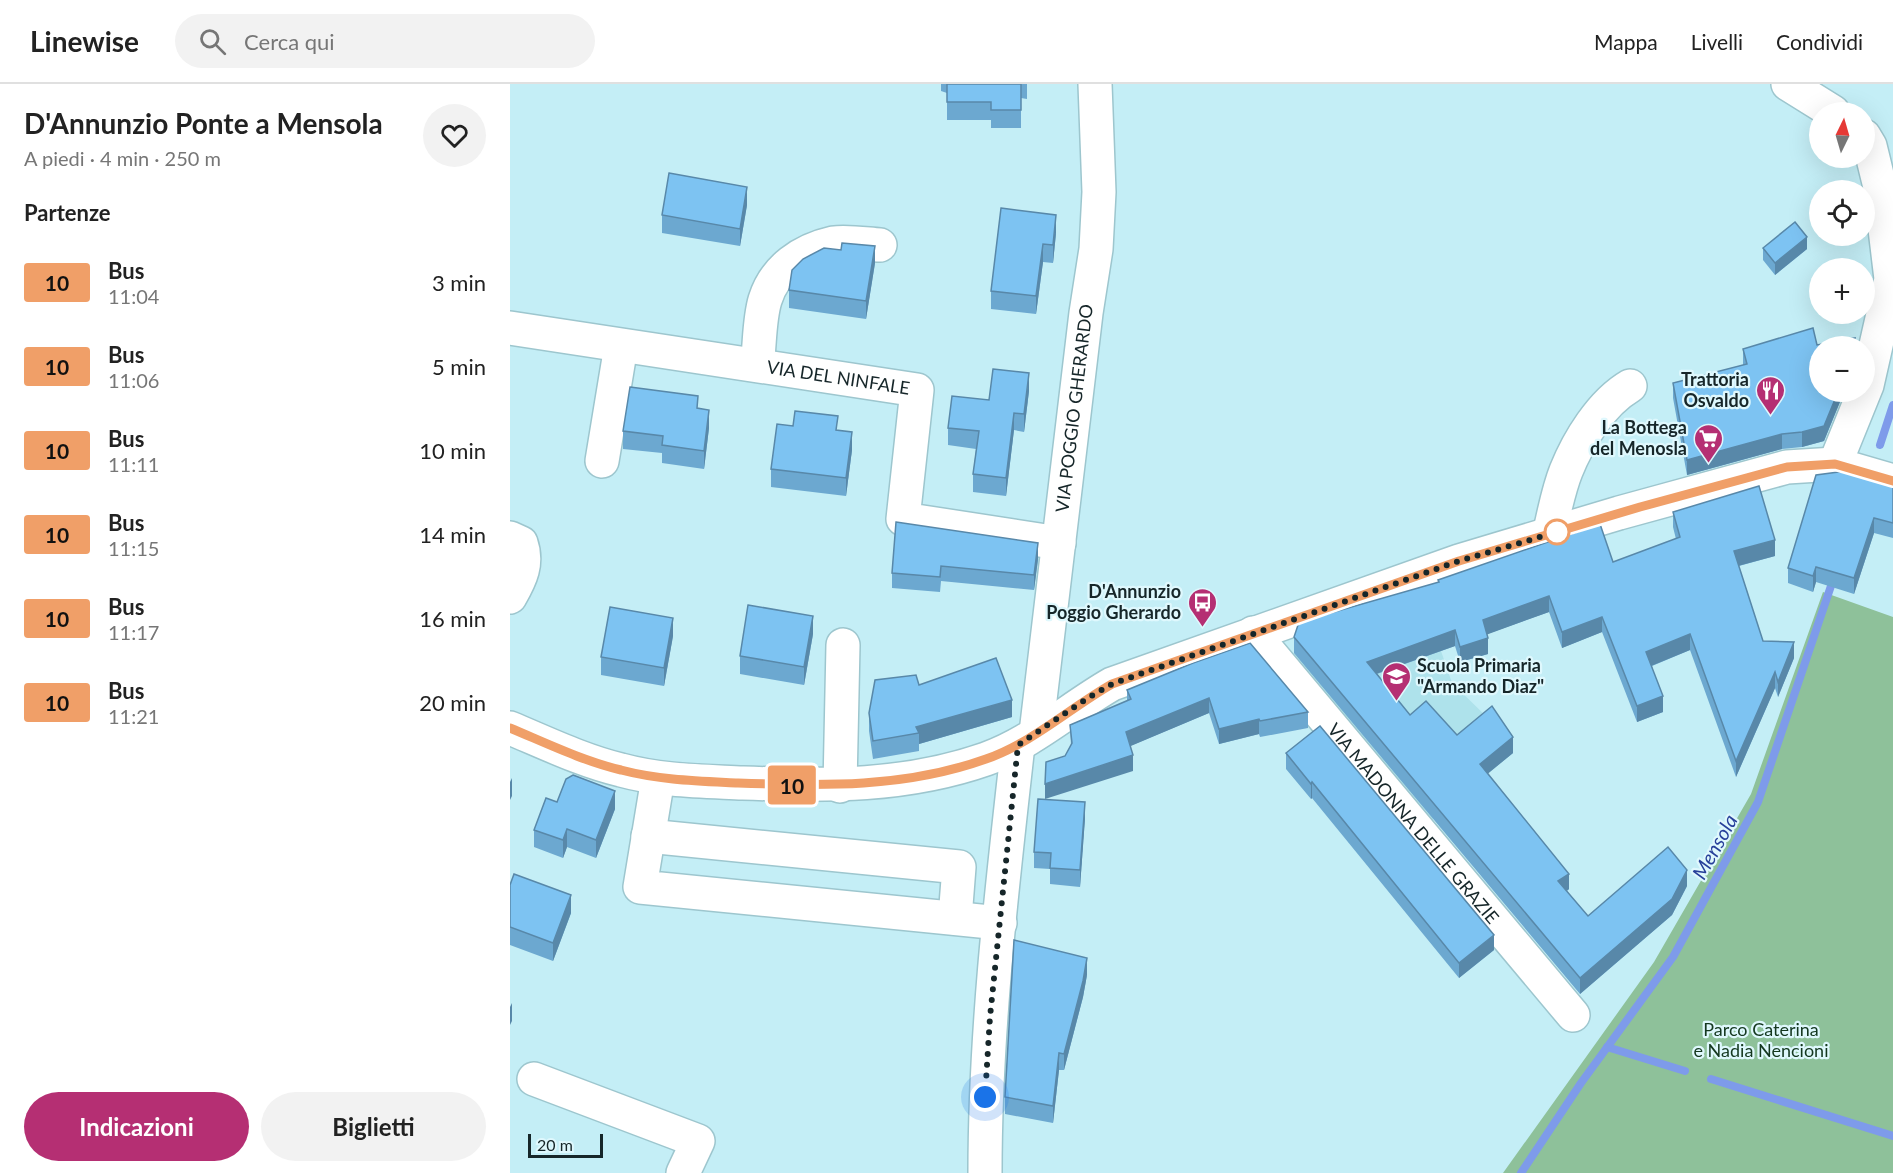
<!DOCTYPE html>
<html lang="it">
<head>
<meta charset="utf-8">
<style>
  :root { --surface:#fff; --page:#f2f2f2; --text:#222; --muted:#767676; --line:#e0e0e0; --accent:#b52f73 }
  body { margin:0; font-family:Lato,sans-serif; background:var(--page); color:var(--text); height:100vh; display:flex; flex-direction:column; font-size:22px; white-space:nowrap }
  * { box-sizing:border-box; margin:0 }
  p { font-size:20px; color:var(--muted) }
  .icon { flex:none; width:33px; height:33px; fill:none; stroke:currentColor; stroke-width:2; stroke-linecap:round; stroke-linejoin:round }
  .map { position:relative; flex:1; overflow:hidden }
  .details { display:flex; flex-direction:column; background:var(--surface); width:510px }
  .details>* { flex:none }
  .badge { padding:0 12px; border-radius:4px; font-size:21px; line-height:39px }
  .needle { width:39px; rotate:5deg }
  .buttons { position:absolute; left:1299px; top:18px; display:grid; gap:12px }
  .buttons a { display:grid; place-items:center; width:66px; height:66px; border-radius:50%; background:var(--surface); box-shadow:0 6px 24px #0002; font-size:30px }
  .scale { position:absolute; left:18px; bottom:15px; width:75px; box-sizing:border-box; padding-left:6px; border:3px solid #162629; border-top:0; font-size:16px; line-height:21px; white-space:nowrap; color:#162629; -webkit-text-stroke:4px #dff8fd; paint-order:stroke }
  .you { position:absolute; width:30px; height:30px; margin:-15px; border:4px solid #fff; border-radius:50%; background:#1a73e8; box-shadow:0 0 0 9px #1a73e833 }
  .map>.badge { position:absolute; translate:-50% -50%; box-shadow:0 0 0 3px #fff }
  h2 { padding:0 24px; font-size:22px; line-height:54px }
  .round { display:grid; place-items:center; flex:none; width:63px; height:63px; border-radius:32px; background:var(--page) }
  .summary { display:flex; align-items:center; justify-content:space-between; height:102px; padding:0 24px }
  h1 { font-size:28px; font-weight:700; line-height:45px }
  .primary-button { display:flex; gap:12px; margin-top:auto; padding:12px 24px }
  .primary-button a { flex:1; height:69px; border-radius:36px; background:var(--accent); color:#fff; font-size:24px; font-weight:700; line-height:69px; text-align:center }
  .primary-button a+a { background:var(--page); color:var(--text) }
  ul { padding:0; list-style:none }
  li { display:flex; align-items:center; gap:18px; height:84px; padding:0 24px }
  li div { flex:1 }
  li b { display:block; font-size:22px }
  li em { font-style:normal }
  li .badge { min-width:66px; font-weight:700; text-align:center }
  header { display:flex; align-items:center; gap:36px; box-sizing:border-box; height:84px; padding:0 30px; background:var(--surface); border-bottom:2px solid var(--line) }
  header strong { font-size:28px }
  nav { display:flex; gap:33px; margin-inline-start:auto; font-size:21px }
  .search { width:420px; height:54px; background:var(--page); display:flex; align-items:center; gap:15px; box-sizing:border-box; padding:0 21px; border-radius:33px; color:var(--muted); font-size:22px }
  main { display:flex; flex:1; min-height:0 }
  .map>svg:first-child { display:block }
  .built { fill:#aee2eb }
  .green { fill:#8ec19a }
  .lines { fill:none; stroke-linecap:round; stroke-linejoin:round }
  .stream { stroke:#7e9bea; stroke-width:8 }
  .minor-casing { stroke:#9dc6ce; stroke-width:36 }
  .minor { stroke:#fff; stroke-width:33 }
  .wall { fill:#6ca8d0 }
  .shaded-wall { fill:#5888a9 }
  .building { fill:#7dc3f2; stroke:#5888a9; stroke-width:1.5 }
  .line-casing { stroke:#fff; stroke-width:14 }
  .line { stroke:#f09f68; stroke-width:9 }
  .walk { stroke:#162629; stroke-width:6; stroke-dasharray:0 10.8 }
  .stop-dot { fill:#fff; stroke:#f09f68; stroke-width:3 }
  .labels { text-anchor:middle; stroke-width:4.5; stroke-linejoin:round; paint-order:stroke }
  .street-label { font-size:18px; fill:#162629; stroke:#dff8fd }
  .poi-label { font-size:18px; font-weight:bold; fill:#162629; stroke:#dff8fd; text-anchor:end }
  .park-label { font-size:18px; fill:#14381f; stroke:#dff8fd }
  .water-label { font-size:20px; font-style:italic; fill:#27409a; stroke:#dff8fd }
</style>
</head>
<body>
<header>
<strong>Linewise</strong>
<div class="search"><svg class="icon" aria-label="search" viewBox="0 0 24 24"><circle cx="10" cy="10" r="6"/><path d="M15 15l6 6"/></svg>Cerca qui</div>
<nav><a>Mappa</a><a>Livelli</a><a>Condividi</a></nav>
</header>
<main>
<section class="details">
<div class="summary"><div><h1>D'Annunzio Ponte a Mensola</h1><p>A piedi · 4 min · 250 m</p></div><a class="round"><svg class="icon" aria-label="heart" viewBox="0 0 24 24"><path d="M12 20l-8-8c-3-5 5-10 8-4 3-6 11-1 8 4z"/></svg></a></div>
<h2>Partenze</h2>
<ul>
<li><span class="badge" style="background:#f09f68;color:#111">10</span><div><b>Bus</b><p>11:04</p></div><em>3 min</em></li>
<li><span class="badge" style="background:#f09f68;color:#111">10</span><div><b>Bus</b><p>11:06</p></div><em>5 min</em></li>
<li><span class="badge" style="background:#f09f68;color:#111">10</span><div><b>Bus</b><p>11:11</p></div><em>10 min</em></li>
<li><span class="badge" style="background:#f09f68;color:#111">10</span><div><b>Bus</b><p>11:15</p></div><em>14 min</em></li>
<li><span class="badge" style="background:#f09f68;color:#111">10</span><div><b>Bus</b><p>11:17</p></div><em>16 min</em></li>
<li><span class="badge" style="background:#f09f68;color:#111">10</span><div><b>Bus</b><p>11:21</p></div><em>20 min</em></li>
</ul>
<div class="primary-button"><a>Indicazioni</a><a>Biglietti</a></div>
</section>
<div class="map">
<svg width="1383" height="1089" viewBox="0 0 1383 1089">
  <rect width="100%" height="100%" fill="#c4eef6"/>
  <polygon class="built" points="789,553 931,567 942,599 982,638 1003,669 915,742 780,583"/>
  <polygon class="green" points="1313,508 1383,533 1383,1089 993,1089 1144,878 1241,710"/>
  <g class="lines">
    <g class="stream">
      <polyline points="1370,361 1383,321"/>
      <polyline points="1097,963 1175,987"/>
      <polyline points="1201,995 1383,1052"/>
      <polyline points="1011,1089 1071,999 1163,873 1248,718 1324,493"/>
    </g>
    <defs>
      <g id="minor">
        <polyline points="1278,0 1323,28"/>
        <path id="s1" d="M0,244l407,62 -14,129 156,24"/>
        <path d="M247,281c3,-21 2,-45 8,-65 10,-32 37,-50 68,-57 15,-2 33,1 47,2"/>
        <polyline points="92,377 111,262"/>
        <polyline points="1325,380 1357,301 1381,195 1370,103 1360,62 1354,52"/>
        <path d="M1039,451c5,-21 9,-44 17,-64 12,-30 35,-68 64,-85"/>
        <path d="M0,454l11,5c7,20 0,35 -11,54"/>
        <path id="s2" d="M743,549l320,382"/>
        <path d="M0,644c36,15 73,33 111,42 40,11 81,11 122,13 84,3 163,4 243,-24 46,-16 84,-51 126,-75l347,-123 160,-48 168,-46 48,-3 58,17"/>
        <path id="s3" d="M526,649l50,-420 10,-64 3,-57 -4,-108"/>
        <polyline points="148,694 130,803 490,839"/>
        <polyline points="330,702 333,561"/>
        <polyline points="138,752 449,783 445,834"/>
        <polyline points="24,995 188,1057 173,1089"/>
        <path d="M475,1089c0,-143 17,-286 33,-428"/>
      </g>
    </defs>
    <use href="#minor" class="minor-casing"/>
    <use href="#minor" class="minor"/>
  </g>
  <g class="wall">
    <polygon points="431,0 517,0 517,15 511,14 511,44 481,44 481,36 437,36 437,9 431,7"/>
    <polygon points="237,121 230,162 152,149 152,131"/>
    <polygon points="546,149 543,179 533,178 526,230 481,225 481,207"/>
    <polygon points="1253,164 1297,165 1265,191 1253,176"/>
    <polygon points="331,166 365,179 356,235 279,224 279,206"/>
    <polygon points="1307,261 1345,262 1310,308 1334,308 1314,357 1292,363 1272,365 1177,391 1163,314 1163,299 1233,281 1233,265"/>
    <polygon points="519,307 514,348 504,346 496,412 463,408 463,390 466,365 438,361 438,344 479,316"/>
    <polygon points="188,324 199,344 194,385 152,379 152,369 113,365 113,347"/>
    <polygon points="328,346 342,366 336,412 261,403 261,385"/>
    <polygon points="1383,400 1383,454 1364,449 1344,510 1306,498 1303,508 1278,499 1278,484"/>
    <polygon points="1163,428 1265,472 1229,482 1253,557 1284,574 1268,613 1265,604 1226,693 1180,566 1142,582 1153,628 1127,638 1092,548 1052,564 1039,528 977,550 978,570 950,578 945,562 867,590 900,631 947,651 1003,669 977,690 1059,805 1057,807 1078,832 1177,802 1162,831 1070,910 784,569 784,553 1103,478 1166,455 1163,443"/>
    <polygon points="528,459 528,475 524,506 431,497 430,508 382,504 382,489"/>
    <polygon points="303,550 294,601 230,590 230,572"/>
    <polygon points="163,552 154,602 91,591 91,573"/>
    <polygon points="683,579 798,628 798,644 750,653 749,650 709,660 699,629 620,662 623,687 555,672 561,662 560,641 617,617 617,606"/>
    <polygon points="409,601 502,633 409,660 409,667 363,675 359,647 359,629"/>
    <polygon points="776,669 984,866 949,894 802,714 801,715 776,685"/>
    <polygon points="47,718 105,725 86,774 57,763 53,774 24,763 24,746"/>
    <polygon points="575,734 570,803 540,800 540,785 524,784 524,768"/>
    <polygon points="0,801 61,829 43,877 0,861"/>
    <polygon points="577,891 573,913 554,986 549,986 543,1039 495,1030 495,1013"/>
  </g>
  <g class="shaded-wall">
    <polygon points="237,103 237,121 230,162 230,145"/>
    <polygon points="546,131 546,149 543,179 543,161"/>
    <polygon points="1297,153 1297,165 1265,191 1265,179"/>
    <polygon points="533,160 533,178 526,230 526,212"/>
    <polygon points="365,162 365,179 356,235 356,217"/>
    <polygon points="519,289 519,307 514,348 514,330"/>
    <polygon points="1328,308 1334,308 1314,357 1292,363 1292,348"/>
    <polygon points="199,326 199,344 194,385 194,367"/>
    <polygon points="504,329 504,346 496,412 496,394"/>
    <polygon points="342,348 342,366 336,412 336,394"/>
    <polygon points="1272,350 1272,365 1177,391 1177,376"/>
    <polygon points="1364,434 1364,449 1344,510 1344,494"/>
    <polygon points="1265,456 1265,472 1224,483 1224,467"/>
    <polygon points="528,459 528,475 524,506 524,491"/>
    <polygon points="1306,483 1306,498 1303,508 1303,492"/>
    <polygon points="1039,512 1039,528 973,552 973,536"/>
    <polygon points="303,532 303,550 294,601 294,583"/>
    <polygon points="1092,533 1092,548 1052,564 1052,548"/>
    <polygon points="163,534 163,552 154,602 154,584"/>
    <polygon points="945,546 945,562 857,593 857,578"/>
    <polygon points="1180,550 1180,566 1136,584 1136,568"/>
    <polygon points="978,554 978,570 950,578 950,563"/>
    <polygon points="1284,558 1284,574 1268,613 1268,598"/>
    <polygon points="1265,588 1265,604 1226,693 1226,677"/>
    <polygon points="1153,612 1153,628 1127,638 1127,622"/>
    <polygon points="699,614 699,629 616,664 616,648"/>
    <polygon points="502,616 502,633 409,660 409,649 406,643"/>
    <polygon points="749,635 749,650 709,660 709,645"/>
    <polygon points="1003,653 1003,669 970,696 970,680"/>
    <polygon points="623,671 623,687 535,715 535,700"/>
    <polygon points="2,694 2,712 0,716 0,698"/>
    <polygon points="802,698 802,714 801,715 801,700"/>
    <polygon points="105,707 105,725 86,774 86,756"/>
    <polygon points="575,718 575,734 570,803 570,786"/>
    <polygon points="57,745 57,763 53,774 53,756"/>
    <polygon points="1177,786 1177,802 1162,831 1070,910 1070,894"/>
    <polygon points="1059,790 1059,805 1048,813 1048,797"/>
    <polygon points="61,811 61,829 43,877 43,859"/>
    <polygon points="984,851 984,866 949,894 949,879"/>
    <polygon points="577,874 577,891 573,913 554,986 554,970"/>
    <polygon points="2,919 2,937 0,941 0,923"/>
    <polygon points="549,969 549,986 543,1039 543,1022"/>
  </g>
  <g class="building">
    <polygon points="437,0 511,0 511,26 481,26 481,18 437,18"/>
    <polygon points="159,89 237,103 230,145 152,131"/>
    <polygon points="491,124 546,131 543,161 533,160 526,212 481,207"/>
    <polygon points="1285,138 1297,153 1265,179 1253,164"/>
    <polygon points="332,159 365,162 356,217 279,206 282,186 293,175 314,164 331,166"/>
    <polygon points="1303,244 1307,261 1345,254 1343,262 1310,262 1310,308 1328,308 1314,342 1292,348 1272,350 1177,376 1163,299 1237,280 1233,265"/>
    <polygon points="483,285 519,289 514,330 504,329 496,394 463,390 469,347 438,344 442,312 479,316"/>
    <polygon points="120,303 188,312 187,324 199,326 194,367 152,361 153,352 113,347"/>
    <polygon points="285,327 328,332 326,346 342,348 336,394 261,385 267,340 283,342"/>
    <polygon points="1336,387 1383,400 1383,439 1364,434 1344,494 1306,483 1303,492 1278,484 1306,391"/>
    <polygon points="1249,402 1265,456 1224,467 1253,557 1284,558 1268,598 1265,588 1226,677 1180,550 1136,568 1153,612 1127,622 1092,533 1052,548 1039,512 973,536 978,554 950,563 945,546 857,578 900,631 916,617 947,651 982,622 1003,653 970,680 1059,790 1048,797 1078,832 1158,763 1177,786 1162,815 1070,894 784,553 789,538 929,498 928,496 1090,440 1103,478 1170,453 1163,428"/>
    <polygon points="386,438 528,459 524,491 431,482 430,493 382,489"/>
    <polygon points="238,521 303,532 294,583 230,572"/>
    <polygon points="100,523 163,534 154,584 91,573"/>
    <polygon points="740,559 798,628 750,637 749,635 709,645 699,614 616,648 623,671 535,700 536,678 555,672 562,659 560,641 621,615 617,606 683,579"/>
    <polygon points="486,574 502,616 406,643 409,649 363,657 359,629 365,596 406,591 409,601"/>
    <polygon points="810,642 984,851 949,879 802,698 801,700 776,669"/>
    <polygon points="63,691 105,707 86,756 57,745 53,756 24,746 36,714 47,718 56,695"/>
    <polygon points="528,715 575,718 570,786 540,784 541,769 524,768"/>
    <polygon points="4,790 61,811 43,859 0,843 0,801"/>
    <polygon points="504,856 577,874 573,897 554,970 549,969 543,1022 495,1013"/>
  </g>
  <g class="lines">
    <defs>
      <path id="line" d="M0,644c36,15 73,33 111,42 38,10 78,11 117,13 85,3 167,5 248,-24 46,-16 84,-51 126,-75l347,-123 181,-54 147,-40 48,-3 58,17"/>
    </defs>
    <use href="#line" class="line-casing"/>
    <use href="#line" class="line"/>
    <polyline class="walk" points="475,1013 480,933 508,661 578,614 602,600 949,477 1047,448"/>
  </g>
  <defs>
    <symbol id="restaurant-pin" viewBox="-11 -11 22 30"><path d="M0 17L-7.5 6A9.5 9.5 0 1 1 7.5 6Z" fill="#b52f73" stroke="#dff8fd"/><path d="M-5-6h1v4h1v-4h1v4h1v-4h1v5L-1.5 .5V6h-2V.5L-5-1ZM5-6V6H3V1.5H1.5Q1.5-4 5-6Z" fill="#fff"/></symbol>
    <symbol id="supermarket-pin" viewBox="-11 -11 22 30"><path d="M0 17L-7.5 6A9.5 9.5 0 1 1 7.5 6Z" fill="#b52f73" stroke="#dff8fd"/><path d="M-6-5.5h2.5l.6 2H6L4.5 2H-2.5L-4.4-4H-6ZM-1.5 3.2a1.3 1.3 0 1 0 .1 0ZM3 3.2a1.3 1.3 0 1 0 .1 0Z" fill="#fff"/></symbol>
    <symbol id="bus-pin" viewBox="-11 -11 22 30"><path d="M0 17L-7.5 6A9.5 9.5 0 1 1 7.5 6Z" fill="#b52f73" stroke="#dff8fd"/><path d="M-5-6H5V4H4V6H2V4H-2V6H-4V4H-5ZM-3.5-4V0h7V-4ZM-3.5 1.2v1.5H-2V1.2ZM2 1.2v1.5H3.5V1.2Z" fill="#fff"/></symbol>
    <symbol id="school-pin" viewBox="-11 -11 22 30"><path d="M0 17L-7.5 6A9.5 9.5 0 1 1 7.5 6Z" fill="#b52f73" stroke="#dff8fd"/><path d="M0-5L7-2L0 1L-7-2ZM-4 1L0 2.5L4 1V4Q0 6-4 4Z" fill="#fff"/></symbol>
  </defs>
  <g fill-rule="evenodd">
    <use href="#restaurant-pin" x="1244" y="290" width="33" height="45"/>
    <use href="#supermarket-pin" x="1182" y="338" width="33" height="45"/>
    <use href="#bus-pin" x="676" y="502" width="33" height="45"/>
    <use href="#school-pin" x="870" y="576" width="33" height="45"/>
  </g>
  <circle class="stop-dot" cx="1047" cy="448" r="12"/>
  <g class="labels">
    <g class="street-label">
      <text dy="6" stroke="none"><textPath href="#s1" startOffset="332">VIA DEL NINFALE</textPath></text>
      <text dy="6" stroke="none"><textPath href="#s3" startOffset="327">VIA POGGIO GHERARDO</textPath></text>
      <text dy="6" stroke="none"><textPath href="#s2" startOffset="249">VIA MADONNA DELLE GRAZIE</textPath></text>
    </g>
    <g class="poi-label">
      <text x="1239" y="302">Trattoria<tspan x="1239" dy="21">Osvaldo</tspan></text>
      <text x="1177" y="350">La Bottega<tspan x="1177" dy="21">del Menosla</tspan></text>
      <text x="671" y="514">D'Annunzio<tspan x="671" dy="21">Poggio Gherardo</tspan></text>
      <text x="907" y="588" text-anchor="start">Scuola Primaria<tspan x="907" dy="21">"Armando Diaz"</tspan></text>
    </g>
    <g class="park-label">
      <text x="1251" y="952">Parco Caterina<tspan x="1251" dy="21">e Nadia Nencioni</tspan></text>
    </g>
    <g class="water-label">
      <text transform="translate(1205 763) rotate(-61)" y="7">Mensola</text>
    </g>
  </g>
</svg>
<div class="buttons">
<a><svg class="needle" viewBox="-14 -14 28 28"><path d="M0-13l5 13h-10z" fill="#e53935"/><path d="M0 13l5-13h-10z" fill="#767676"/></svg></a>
<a><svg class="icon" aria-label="locate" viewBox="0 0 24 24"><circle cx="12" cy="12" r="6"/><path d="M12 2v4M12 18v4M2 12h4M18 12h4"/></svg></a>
<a>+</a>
<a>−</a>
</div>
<div class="scale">20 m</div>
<div class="you" style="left:475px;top:1013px"></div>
<b class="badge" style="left:282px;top:701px;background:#f09f68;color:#111">10</b>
</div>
</main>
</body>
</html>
